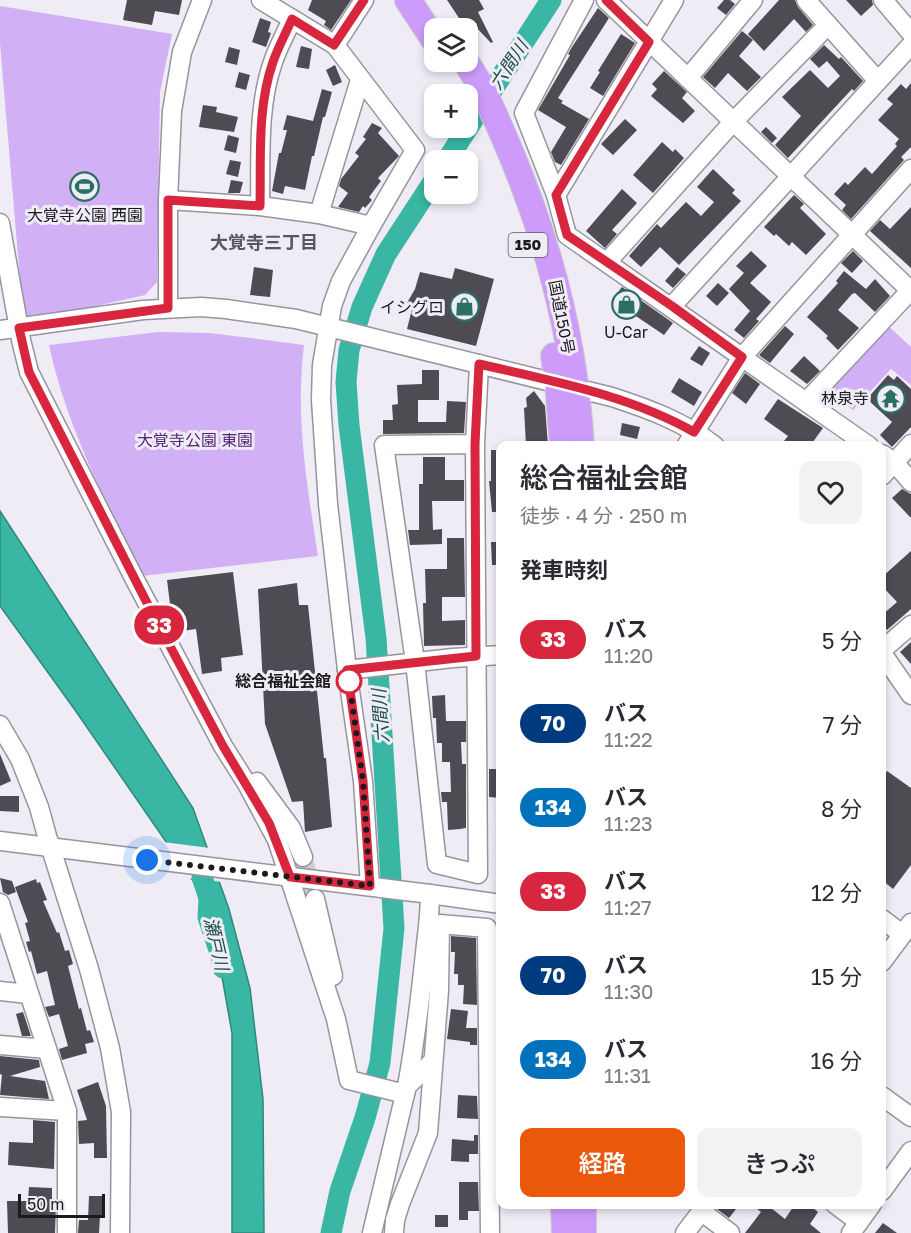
<!DOCTYPE html>
<html lang="ja">
<head>
<meta charset="utf-8">
<style>
  :root { --surface:#fff; --page:#f2f2f3; --text:#2b2b33; --muted:#7c7c81; --accent:#ea580c }
  body { margin:0; font-family:"Golos Text","Noto Sans JP",sans-serif; background:var(--page); color:var(--text); height:100vh; display:flex; flex-direction:column; font-size:22px; white-space:nowrap }
  * { box-sizing:border-box; margin:0 }
  p { font-size:20px; color:var(--muted) }
  .icon { flex:none; width:33px; height:33px; fill:none; stroke:currentColor; stroke-width:2; stroke-linecap:round; stroke-linejoin:round }
  .map { position:relative; flex:1; overflow:hidden }
  .details { position:absolute; left:496px; top:441px; width:390px; height:768px; display:flex; flex-direction:column; background:var(--surface); border-radius:12px; box-shadow:0 3px 9px #0003 }
  .details>* { flex:none }
  .badge { padding:0 12px; border-radius:20px; font-size:21px; line-height:39px }
  .controls { position:absolute; left:424px; top:18px; display:grid; gap:12px }
  .controls a { display:grid; place-items:center; width:54px; height:54px; border-radius:12px; background:var(--surface); box-shadow:0 3px 9px #0003; font-size:30px }
  .scale { position:absolute; left:18px; bottom:15px; width:87px; box-sizing:border-box; padding-left:6px; border:3px solid #1b1a1d; border-top:0; font-size:16px; line-height:21px; white-space:nowrap; color:#1b1a1d; -webkit-text-stroke:4px #f0ecf5; paint-order:stroke }
  .you { position:absolute; width:30px; height:30px; margin:-15px; border:4px solid #fff; border-radius:50%; background:#1a73e8; box-shadow:0 0 0 9px #1a73e833 }
  .map>.badge { position:absolute; translate:-50% -50%; box-shadow:0 0 0 3px #fff }
  h2 { padding:0 24px; font-size:22px; line-height:54px }
  .round { display:grid; place-items:center; flex:none; width:63px; height:63px; border-radius:12px; background:var(--page) }
  .headline { display:flex; align-items:center; justify-content:space-between; height:102px; padding:0 24px }
  h1 { font-size:28px; font-weight:600; line-height:45px }
  .cta { display:flex; gap:12px; margin-top:auto; padding:12px 24px }
  .cta a { flex:1; height:69px; border-radius:12px; background:var(--accent); color:#fff; font-size:24px; font-weight:600; line-height:69px; text-align:center }
  .cta a+a { background:var(--page); color:var(--text) }
  ul { padding:0; list-style:none }
  li { display:flex; align-items:center; gap:18px; height:84px; padding:0 24px }
  li div { flex:1 }
  li b { display:block; font-size:22px }
  li em { font-style:normal }
  li .badge { min-width:66px; font-weight:700; text-align:center }
  .map>svg:first-child { display:block }
  .green { fill:#d2b0f5 }
  .water { fill:#39b7a4; stroke:#30887c; stroke-width:1.5 }
  .pier { fill:#f0ecf5 }
  .lines { fill:none; stroke-linecap:round; stroke-linejoin:round }
  .river { stroke:#39b7a4; stroke-width:21 }
  .building { fill:#4e4b53 }
  .minor-tunnel { stroke:#d0ccd5; stroke-width:18; stroke-dasharray:18 9; stroke-linecap:butt }
  .minor-casing { stroke:#98949d; stroke-width:21 }
  .highway-casing { stroke:#cdcdcd; stroke-width:28 }
  .minor { stroke:#fff; stroke-width:18 }
  .highway { stroke:#cd9cfb; stroke-width:26 }
  .line-casing { stroke:#fff; stroke-width:14 }
  .line { stroke:#d7263d; stroke-width:9 }
  .walk { stroke:#1b1a1d; stroke-width:6; stroke-dasharray:0 10.8 }
  .stop-dot { fill:#fff; stroke:#d7263d; stroke-width:3 }
  .labels { text-anchor:middle; stroke-width:6; stroke-linejoin:round; paint-order:stroke }
  .shield { fill:#f0ecf5; stroke:#5b595e; stroke-width:1.5 }
  .shield-label { font-size:15px; font-weight:bold; fill:#1b1a1d }
  .poi-label { font-size:16px; fill:#1b1a1d; stroke:#f0ecf5 }
  .street-label { font-size:16px; fill:#1b1a1d; stroke:#f0ecf5 }
  .park-label { font-size:16px; fill:#55247b; stroke:#f0ecf5 }
  .stop-label { font-size:16px; font-weight:bold; fill:#1b1a1d; stroke:#f0ecf5; text-anchor:end }
  .water-label { font-size:18px; font-style:italic; fill:#1c5047; stroke:#f0ecf5 }
  .neighbourhood-label { font-size:18px; font-weight:bold; fill:#59565e; stroke:#f0ecf5 }
</style>
</head>
<body>
<div class="map">
<svg width="911" height="1233" viewBox="0 0 911 1233">
  <rect width="100%" height="100%" fill="#f0ecf5"/>
  <g class="green">
    <polygon points="0,6 172,34 160,92 157,282 145,295 34,320 23,315 0,43"/>
    <polygon points="886,324 911,347 911,385 891,369 853,410 827,391"/>
    <path d="M158,332l52,1 94,12c-9,74 3,139 14,211l-177,20c-35,-75 -75,-150 -92,-231z"/>
  </g>
  <polygon class="water" points="0,511 193,808 229,909 250,988 263,1099 264,1233 232,1233 232,1033 209,904 75,710 0,606"/>
  <polygon class="pier" points="163,842 210,848 223,882 187,878"/>
  <g class="lines">
    <g class="river">
      <polyline points="447,160 551,0"/>
      <polyline points="202,877 209,898 208,917 221,956 223,968"/>
      <polyline points="331,1233 340,1191 365,1118 380,1063 394,928 376,638 349,425 346,382 349,350 362,307 386,254 435,179"/>
    </g>
  </g>
  <g class="building">
    <polygon points="127,0 182,0 179,15 155,11 152,25 123,20"/>
    <polygon points="312,0 351,0 331,30 324,25 326,21 308,10"/>
    <polygon points="447,0 479,0 484,9 478,12 493,42 491,43 474,25 465,27"/>
    <polygon points="724,0 730,0 735,4 726,15 717,8"/>
    <polygon points="779,0 795,0 798,7 813,25 806,32 794,19 764,51 748,34"/>
    <polygon points="846,0 872,0 873,5 861,16"/>
    <polygon points="598,8 609,18 558,98 563,101 561,103 589,119 561,165 555,162 551,152 566,127 538,110 570,55 568,54 572,47"/>
    <polygon points="260,18 271,22 268,32 271,33 266,47 252,42"/>
    <polygon points="742,31 753,40 739,56 761,77 747,91 728,73 715,88 703,77"/>
    <polygon points="621,34 635,43 603,96 590,88 600,72 598,71"/>
    <polygon points="824,45 839,59 841,57 863,81 854,91 852,89 788,158 775,145 801,116 782,97 810,70 828,88 840,76 827,61 819,68 810,59"/>
    <polygon points="301,46 312,49 309,69 296,67"/>
    <polygon points="229,47 240,50 237,65 225,62"/>
    <polygon points="335,65 342,82 333,86 326,70"/>
    <polygon points="664,71 687,92 682,98 695,111 683,123 651,96 657,89 652,84"/>
    <polygon points="239,72 250,75 246,90 235,87"/>
    <polygon points="911,83 911,147 901,157 904,160 851,219 842,210 846,205 834,194 845,182 848,185 865,167 872,174 897,146 895,144 899,139 878,120 893,104 887,99 901,84 906,89"/>
    <polygon points="322,89 332,92 325,117 323,117 314,156 312,156 305,190 285,186 283,194 272,191 279,153 281,153 287,130 283,130 287,115 313,121"/>
    <polygon points="203,105 217,107 216,112 238,117 234,132 199,127"/>
    <polygon points="625,119 637,130 613,155 601,144"/>
    <polygon points="372,123 382,128 378,133 399,156 378,178 381,181 369,197 372,200 365,208 363,206 359,212 338,207 348,193 339,186 341,179 359,156 355,153 366,139 363,137"/>
    <polygon points="766,127 777,138 772,143 761,132"/>
    <polygon points="228,135 239,138 236,153 224,150"/>
    <polygon points="662,142 673,152 675,149 684,158 653,193 633,175"/>
    <polygon points="230,160 241,162 238,177 226,174"/>
    <polygon points="713,169 735,190 732,193 741,201 679,265 660,247 641,267 629,256 657,224 661,228 686,202 701,216 714,202 697,187"/>
    <polygon points="231,180 243,182 240,193 228,193"/>
    <polygon points="622,189 637,203 612,230 617,234 605,248 586,231"/>
    <polygon points="794,195 804,204 800,208 826,234 806,255 792,242 789,246 776,234 774,236 764,227"/>
    <polygon points="911,207 911,268 870,231 880,220 890,229"/>
    <polygon points="751,251 767,266 750,283 771,302 756,319 759,321 744,338 734,330 750,311 729,289 744,273 736,266"/>
    <polygon points="853,251 863,261 852,273 841,263"/>
    <polygon points="254,267 273,270 270,297 250,295"/>
    <polygon points="677,267 686,274 673,288 665,281"/>
    <polygon points="455,268 494,279 476,346 407,329 413,305 407,303 415,289 420,272 452,279"/>
    <polygon points="844,271 866,289 875,279 890,296 875,312 855,293 852,294 838,310 859,328 838,350 826,338 828,336 807,317 838,283 836,281"/>
    <polygon points="718,283 729,293 717,306 706,296"/>
    <polygon points="622,287 673,323 664,335 612,300"/>
    <polygon points="785,326 794,334 770,363 759,355"/>
    <polygon points="699,346 710,353 702,366 690,359"/>
    <polygon points="804,356 820,371 807,384 790,371"/>
    <polygon points="422,370 439,370 439,400 418,400 418,422 446,422 447,401 466,402 464,433 383,434 383,420 393,420 392,405 398,404 397,385 422,384"/>
    <polygon points="745,373 760,384 746,404 732,393"/>
    <polygon points="888,375 894,380 897,376 911,389 911,427 892,447 880,435 892,422 867,399"/>
    <polygon points="679,378 702,392 694,406 671,392"/>
    <polygon points="534,391 545,406 548,446 526,446 524,408 527,407 526,398"/>
    <polygon points="778,399 823,428 810,446 790,446 784,441 788,436 764,419"/>
    <polygon points="622,423 640,427 637,439 620,435"/>
    <polygon points="491,450 501,450 501,512 492,512 489,481 491,481"/>
    <polygon points="423,457 445,457 445,480 464,480 464,501 432,501 433,530 442,529 442,544 410,545 408,530 419,530 419,484 423,484"/>
    <polygon points="902,489 911,494 911,518 892,498"/>
    <polygon points="447,538 464,538 465,597 442,597 442,621 465,620 465,645 424,646 423,603 426,603 425,569 447,569"/>
    <polygon points="491,542 501,542 501,565 492,565"/>
    <polygon points="911,551 911,609 887,630 882,624 882,615 897,602 882,586 882,577"/>
    <polygon points="233,572 243,655 221,658 222,671 202,674 196,629 175,632 173,628 167,580"/>
    <polygon points="297,583 299,605 308,605 324,758 326,758 332,827 305,832 303,801 292,802 265,724 258,589"/>
    <polygon points="911,642 911,664 900,652"/>
    <polygon points="445,695 446,721 466,721 466,742 461,742 462,764 466,764 466,828 460,829 448,830 447,802 442,802 441,792 451,792 450,762 442,762 442,743 437,743 436,718 433,718 432,696"/>
    <polygon points="0,754 11,781 0,786"/>
    <polygon points="489,769 501,769 501,798 489,797"/>
    <polygon points="887,771 911,788 911,865 893,889 882,880 882,778"/>
    <polygon points="0,796 19,796 19,812 0,811"/>
    <polygon points="0,878 12,881 16,892 8,895 3,892"/>
    <polygon points="36,879 37,883 40,882 47,900 43,901 57,933 59,932 65,951 69,950 73,964 68,966 79,1009 81,1008 87,1031 90,1030 94,1042 85,1044 87,1053 62,1060 59,1049 68,1046 59,1014 49,1017 45,1007 55,1005 47,971 37,974 31,951 29,952 26,942 30,941 25,923 28,922 15,887"/>
    <polygon points="451,936 476,938 477,1005 463,1004 464,985 458,985 458,974 454,974 455,952 451,952"/>
    <polygon points="451,1009 468,1011 466,1028 477,1028 477,1045 470,1045 470,1042 447,1039"/>
    <polygon points="23,1012 31,1036 22,1036 16,1014"/>
    <polygon points="0,1056 39,1060 40,1067 10,1076 45,1081 49,1099 0,1095 2,1075 0,1074"/>
    <polygon points="98,1082 106,1106 107,1158 94,1158 94,1143 79,1144 78,1121 87,1120 77,1090"/>
    <polygon points="458,1095 477,1096 478,1119 457,1118"/>
    <polygon points="33,1120 55,1122 54,1169 8,1165 9,1142 33,1143"/>
    <polygon points="474,1135 478,1135 478,1154 469,1154 469,1162 451,1161 452,1139 474,1141"/>
    <polygon points="459,1182 478,1182 479,1211 468,1211 468,1220 459,1220"/>
    <polygon points="29,1187 52,1188 52,1204 56,1204 55,1233 8,1233 7,1201 28,1201"/>
    <polygon points="89,1196 104,1196 104,1216 100,1216 99,1233 78,1233 79,1220 88,1220"/>
    <polygon points="720,1204 740,1204 729,1218 717,1209"/>
    <polygon points="751,1204 766,1204 785,1219 795,1204 808,1204 818,1212 810,1224 821,1233 745,1233 761,1212"/>
    <rect x="435" y="1215" width="13" height="12"/>
    <polygon points="883,1223 897,1233 875,1233"/>
  </g>
  <g class="lines">
    <polyline class="minor-tunnel" points="303,857 315,899"/>
    <defs>
      <g id="minor">
        <polyline points="584,0 524,113 556,195 567,235 869,446"/>
        <polyline points="606,0 911,291"/>
        <polyline points="806,0 878,81"/>
        <polyline points="883,0 911,33"/>
        <polyline points="335,45 364,0"/>
        <polyline points="688,78 753,0"/>
        <polyline points="556,195 674,0"/>
        <polyline points="168,200 260,206 319,214 371,226 415,150 335,45 261,0"/>
        <path d="M260,206c1,-47 -3,-99 13,-144 5,-15 13,-29 19,-43"/>
        <polyline points="319,214 360,80"/>
        <polyline points="0,223 21,340 29,372 134,578 223,746 247,784 277,840 336,1019 349,1080 405,1094 407,1086 433,1061"/>
        <polyline points="607,262 733,122 828,25"/>
        <polyline points="672,306 911,45"/>
        <polyline points="168,308 168,200 172,111 182,52 202,0"/>
        <path d="M0,330l143,-20 58,-3 25,2 70,10 316,78c37,12 72,25 103,49"/>
        <polyline points="806,402 911,290"/>
        <polyline points="475,444 384,445 415,662 437,864 478,874 475,444 479,364"/>
        <polyline points="686,446 742,357 911,169"/>
        <polyline points="882,454 894,462 911,482"/>
        <polyline points="882,476 911,444"/>
        <polyline points="882,650 911,625"/>
        <polyline points="882,653 911,695"/>
        <polyline points="347,670 453,658 501,655"/>
        <polyline points="0,725 20,759 39,807 47,836 89,969 110,1048 121,1112 120,1233"/>
        <polyline points="257,782 291,828 303,857"/>
        <polyline points="0,841 430,894 501,904"/>
        <polyline points="370,886 363,781 347,670 328,504 321,400 322,365 332,306 341,281 371,226"/>
        <polyline points="315,899 333,976"/>
        <polyline points="0,903 67,1111 67,1233"/>
        <polyline points="882,919 902,934"/>
        <polyline points="882,962 911,923"/>
        <polyline points="0,991 28,994"/>
        <polyline points="0,1045 47,1049"/>
        <path d="M407,1086c9,-48 14,-94 19,-142 2,-17 4,-33 4,-50"/>
        <polyline points="882,1096 911,1117"/>
        <polyline points="0,1107 67,1111"/>
        <polyline points="882,1191 911,1151"/>
        <polyline points="835,1204 859,1222"/>
        <polyline points="702,1212 730,1233"/>
        <polyline points="372,1233 405,1094"/>
        <polyline points="394,1233 395,1220 400,1204 428,1133 439,990 440,924 487,928 490,1233"/>
        <polyline points="685,1233 707,1204"/>
        <polyline points="851,1233 872,1204"/>
      </g>
      <g id="highway">
        <polyline points="408,0 435,41"/>
        <path d="M466,62c17,25 29,54 41,82 41,95 68,197 74,302"/>
        <polyline points="554,356 558,383 563,446"/>
        <polyline points="564,1204 565,1233"/>
        <polyline points="583,1204 583,1233"/>
      </g>
    </defs>
    <use href="#minor" class="minor-casing"/>
    <use href="#highway" class="highway-casing"/>
    <use href="#minor" class="minor"/>
    <use href="#highway" class="highway"/>
  </g>
  <g class="lines">
    <defs>
      <path id="line" d="M364,0l-30,45 -42,-26c-6,14 -14,28 -19,43 -16,45 -12,97 -13,144l-92,-6v108l-149,20 10,44 116,227 78,147 46,77 21,54 80,9 -7,-105 -16,-111 129,-14 -1,-212 4,-80c73,17 150,31 215,68l48,-75 -70,-51 -105,-71 -11,-40 93,-153 -43,-42"/>
    </defs>
    <use href="#line" class="line-casing"/>
    <use href="#line" class="line"/>
    <polyline class="walk" points="147,860 370,886 363,781 349,681"/>
  </g>
  <defs>
    <symbol id="stadium-ring" viewBox="-11 -11 22 22"><circle r="9.5" fill="#f0ecf5" stroke="#2a6f64" stroke-width="1.5"/><path d="M0-5a6.5 5 0 1 0 0 10a6.5 5 0 1 0 0-10ZM-3.5-1.8h7v3.6h-7Z" fill="#2a6f64"/></symbol>
    <symbol id="shop-ring" viewBox="-11 -11 22 22"><circle r="9.5" fill="#f0ecf5" stroke="#2a6f64" stroke-width="1.5"/><path d="M-5-2.5h2.3a2.7 3.5 0 0 1 5.4 0H5L5.5 6h-11ZM-1.5-2.5h3a1.5 2.3 0 0 0-3 0Z" fill="#2a6f64"/></symbol>
    <symbol id="temple-ring" viewBox="-11 -11 22 22"><circle r="9.5" fill="#f0ecf5" stroke="#2a6f64" stroke-width="1.5"/><path d="M0-6L5-2H3V0L6.5 2.5H4V6H1.5V3h-3V6H-4V2.5H-6.5L-3 0V-2H-5Z" fill="#2a6f64"/></symbol>
  </defs>
  <g fill-rule="evenodd">
    <use href="#stadium-ring" x="68" y="170" width="33" height="33"/>
    <use href="#shop-ring" x="610" y="288" width="33" height="33"/>
    <use href="#shop-ring" x="448" y="290" width="33" height="33"/>
    <use href="#temple-ring" x="874" y="382" width="33" height="33"/>
  </g>
  <circle class="stop-dot" cx="349" cy="681" r="12"/>
  <g class="labels">
    <rect class="shield" x="508.5" y="233" width="39" height="24" rx="4.5"/>
    <g class="shield-label">
      <text x="528" y="250">150</text>
    </g>
    <g class="poi-label">
      <text x="85" y="221">大覚寺公園 西園</text>
      <text x="444" y="313" text-anchor="end">イシグロ</text>
      <text x="626" y="338">U-Car</text>
      <text x="869" y="404" text-anchor="end">林泉寺</text>
    </g>
    <g class="street-label">
      <text transform="translate(562 317) rotate(79)" y="6">国道150号</text>
    </g>
    <g class="park-label">
      <text x="195" y="446">大覚寺公園 東園</text>
    </g>
    <g class="stop-label">
      <text x="331" y="687">総合福祉会館</text>
    </g>
    <g class="water-label">
      <text transform="translate(509 65) rotate(-57)" y="6">六間川</text>
      <text transform="translate(381 716) rotate(-94)" y="6">六間川</text>
      <text transform="translate(216 944) rotate(77)" y="6">瀬戸川</text>
    </g>
    <g class="neighbourhood-label">
      <text x="264" y="249">大覚寺三丁目</text>
    </g>
  </g>
</svg>
<div class="controls">
<a><svg class="icon" aria-label="layers" viewBox="0 0 24 24"><path d="M12 4l9 5-9 5-9-5zM3 14l9 5 9-5"/></svg></a>
<a>+</a>
<a>−</a>
</div>
<div class="scale">50 m</div>
<div class="you" style="left:147px;top:860px"></div>
<b class="badge" style="left:159px;top:625px;background:#d7263d;color:#fff">33</b>
<section class="details">
<div class="headline"><div><h1>総合福祉会館</h1><p>徒歩 · 4 分 · 250 m</p></div><a class="round"><svg class="icon" aria-label="heart" viewBox="0 0 24 24"><path d="M12 20l-8-8c-3-5 5-10 8-4 3-6 11-1 8 4z"/></svg></a></div>
<h2>発車時刻</h2>
<ul>
<li><span class="badge" style="background:#d7263d;color:#fff">33</span><div><b>バス</b><p>11:20</p></div><em>5 分</em></li>
<li><span class="badge" style="background:#003b80;color:#fff">70</span><div><b>バス</b><p>11:22</p></div><em>7 分</em></li>
<li><span class="badge" style="background:#0072bc;color:#fff">134</span><div><b>バス</b><p>11:23</p></div><em>8 分</em></li>
<li><span class="badge" style="background:#d7263d;color:#fff">33</span><div><b>バス</b><p>11:27</p></div><em>12 分</em></li>
<li><span class="badge" style="background:#003b80;color:#fff">70</span><div><b>バス</b><p>11:30</p></div><em>15 分</em></li>
<li><span class="badge" style="background:#0072bc;color:#fff">134</span><div><b>バス</b><p>11:31</p></div><em>16 分</em></li>
</ul>
<div class="cta"><a>経路</a><a>きっぷ</a></div>
</section>
</div>
</body>
</html>
